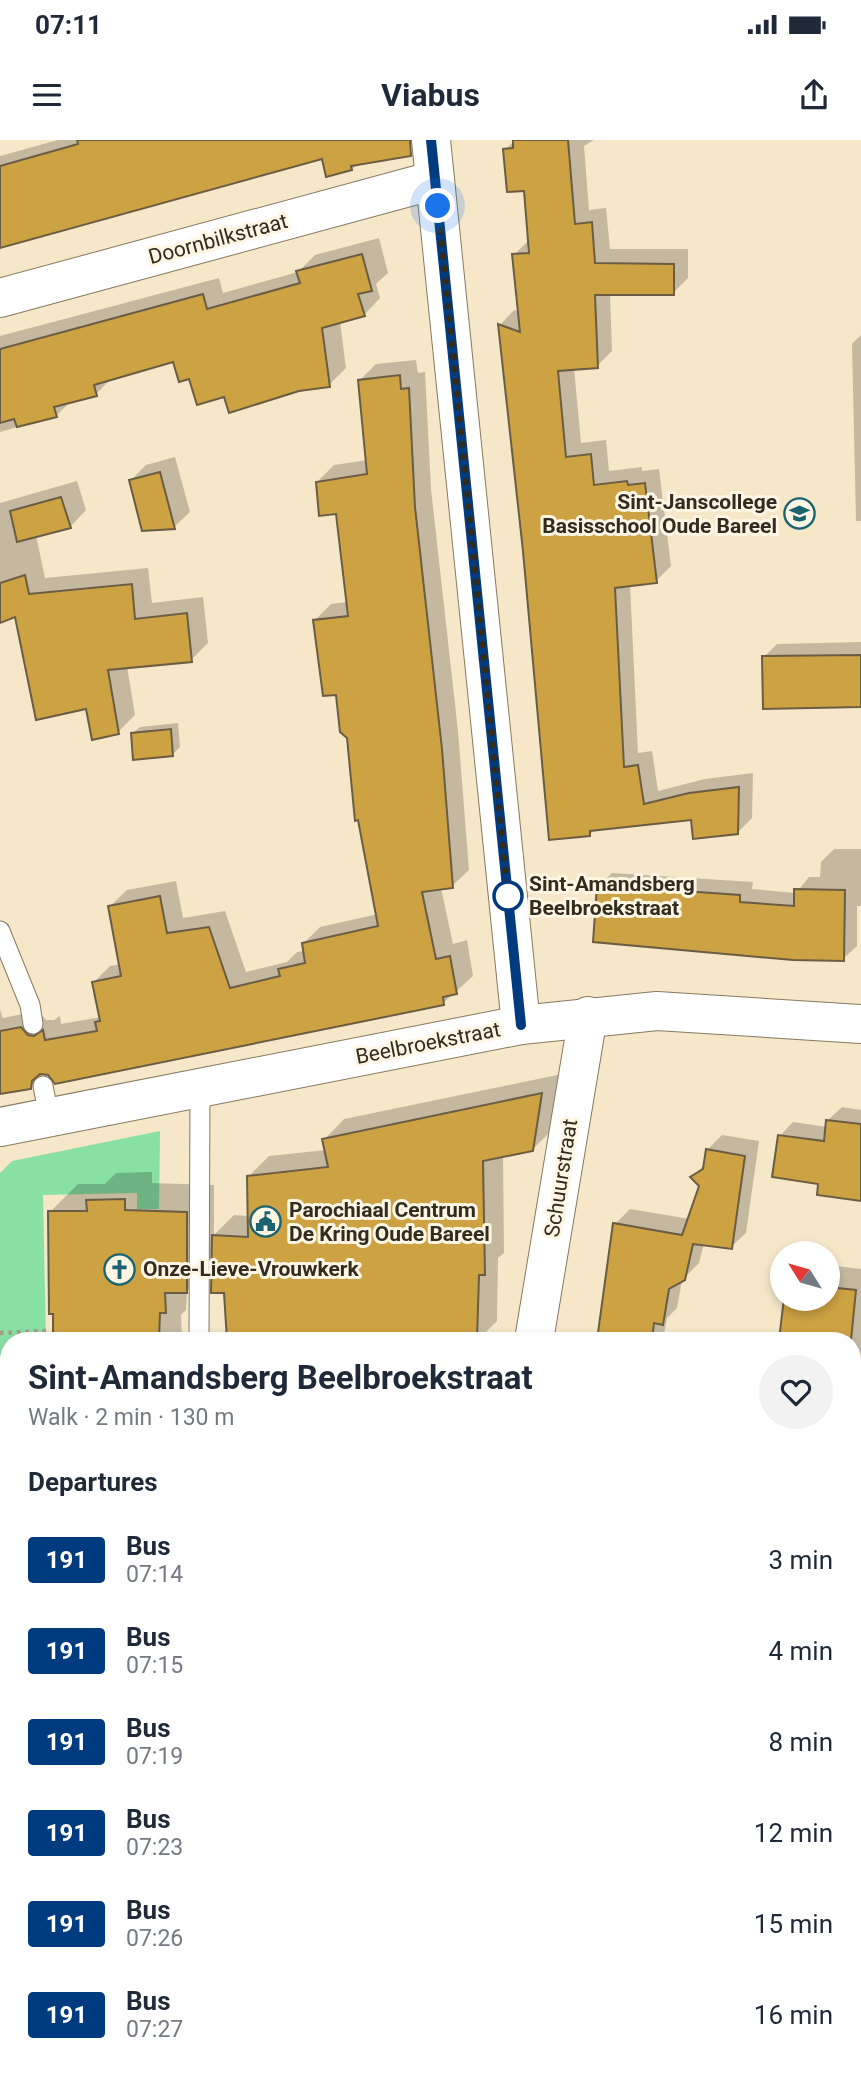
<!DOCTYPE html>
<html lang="en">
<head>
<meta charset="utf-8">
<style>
  :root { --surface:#fff; --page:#f2f2f3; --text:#1f2937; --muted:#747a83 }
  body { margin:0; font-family:Roboto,sans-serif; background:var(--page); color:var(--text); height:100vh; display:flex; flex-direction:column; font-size:26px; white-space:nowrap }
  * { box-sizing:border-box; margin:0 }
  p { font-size:23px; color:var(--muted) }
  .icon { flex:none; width:38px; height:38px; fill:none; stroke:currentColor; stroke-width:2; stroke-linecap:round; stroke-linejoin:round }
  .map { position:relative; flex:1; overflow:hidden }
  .details { position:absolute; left:0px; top:1192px; width:861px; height:744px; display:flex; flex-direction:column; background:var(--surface); border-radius:28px 28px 0 0; box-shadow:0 4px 10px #0003 }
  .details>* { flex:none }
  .badge { padding:0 14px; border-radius:5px; font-size:24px; line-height:46px }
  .needle { width:46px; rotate:307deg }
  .buttons { position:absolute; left:770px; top:1101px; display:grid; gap:14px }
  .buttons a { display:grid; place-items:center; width:70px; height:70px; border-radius:50%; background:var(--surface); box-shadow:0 4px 10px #0003; font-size:35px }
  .you { position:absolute; width:35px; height:35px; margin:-18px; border:5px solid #fff; border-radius:50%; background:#1a73e8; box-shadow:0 0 0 10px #1a73e833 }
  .map>.badge { position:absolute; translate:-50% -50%; box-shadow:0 0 0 4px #fff }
  h2 { padding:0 28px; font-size:26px; line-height:63px }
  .round { display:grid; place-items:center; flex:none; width:74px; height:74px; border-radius:37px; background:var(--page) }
  .head { display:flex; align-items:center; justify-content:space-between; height:119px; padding:0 28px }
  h1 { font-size:33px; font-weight:700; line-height:52px }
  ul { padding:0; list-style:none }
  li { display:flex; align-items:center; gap:21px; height:91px; padding:0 28px }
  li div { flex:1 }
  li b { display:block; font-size:26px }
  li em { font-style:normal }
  li .badge { min-width:77px; font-weight:700; text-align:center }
  .status { display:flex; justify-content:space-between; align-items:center; height:49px; padding:0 35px; background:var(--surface); direction:ltr }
  .status svg { height:19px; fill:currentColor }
  header { display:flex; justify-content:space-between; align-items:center; height:91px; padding:0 28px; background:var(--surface); font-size:32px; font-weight:700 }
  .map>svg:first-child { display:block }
  .grass { fill:#89e0a4 }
  .shadow { fill:#0003 }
  .building { fill:#cda243; stroke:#6a5d43; stroke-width:2 }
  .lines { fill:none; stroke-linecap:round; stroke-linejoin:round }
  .lane-casing { stroke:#86795f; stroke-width:21 }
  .street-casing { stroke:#86795f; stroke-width:40 }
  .secondary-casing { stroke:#86795f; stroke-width:40 }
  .path { stroke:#a59a83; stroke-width:4.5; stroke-dasharray:3.5 5; stroke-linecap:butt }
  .lane { stroke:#fff; stroke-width:19 }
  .street { stroke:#fff; stroke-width:38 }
  .secondary { stroke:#fff; stroke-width:38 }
  .line-casing { stroke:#fff; stroke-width:16 }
  .line { stroke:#003b80; stroke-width:10 }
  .walk { stroke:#312b20; stroke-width:7; stroke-dasharray:0 12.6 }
  .stop-dot { fill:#fff; stroke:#003b80; stroke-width:3.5 }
  .labels { text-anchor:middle; stroke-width:6; stroke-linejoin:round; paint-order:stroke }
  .street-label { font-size:21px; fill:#312b20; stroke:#fef5e3 }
  .poi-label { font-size:21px; font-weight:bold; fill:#312b20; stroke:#fef5e3; text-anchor:start }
  .stop-label { font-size:21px; font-weight:bold; fill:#312b20; stroke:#fef5e3; text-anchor:start }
</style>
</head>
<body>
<div class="status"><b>07:11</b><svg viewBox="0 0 49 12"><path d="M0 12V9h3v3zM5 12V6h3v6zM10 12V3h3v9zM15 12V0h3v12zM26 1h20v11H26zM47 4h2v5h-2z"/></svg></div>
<header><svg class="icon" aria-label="menu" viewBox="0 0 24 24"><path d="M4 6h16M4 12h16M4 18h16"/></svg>Viabus<svg class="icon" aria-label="share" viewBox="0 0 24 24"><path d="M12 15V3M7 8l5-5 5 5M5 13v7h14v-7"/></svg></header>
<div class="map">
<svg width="861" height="1935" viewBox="0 0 861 1935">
  <rect width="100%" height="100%" fill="#f6e7c9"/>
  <polygon class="grass" points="160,991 159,1069 137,1069 137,1053 43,1055 46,1200 9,1200 9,1310 0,1310 0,1033 12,1021"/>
  <g class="shadow">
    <polygon points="58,0 402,0 351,29 323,17 0,104 0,16"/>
    <polygon points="515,0 594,0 584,6 589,70 606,68 610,109 688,109 688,138 673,153 610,153 612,211 597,226 574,228 581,303 606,300 609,331 642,327 642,331 659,329 671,426 656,441 630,444 638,613 652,611 658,651 705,639 753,633 752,678 737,693 692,678 595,689 589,695 550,698 500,185 514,170 520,172 514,115 530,99 525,49 505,10"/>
    <polygon points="379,98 388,133 376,144 380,158 364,175 340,182 346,228 329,245 225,255 191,237 174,219 113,237 96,254 71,261 56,276 0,292 0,196 219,138 223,153 298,132 315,115"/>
    <polygon points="861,195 861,381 856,381 852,204"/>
    <polygon points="416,220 418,233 425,232 431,349 458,591 469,730 452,746 441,748 453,804 467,800 473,836 443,863 53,936 44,933 30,947 0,952 0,870 3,878 38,871 46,880 54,880 60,876 61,884 101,877 93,843 110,826 121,824 110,766 127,750 176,741 183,778 225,771 246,832 287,822 297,812 305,811 304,803 320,787 378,774 349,597 315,480 331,464 348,462 337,372 317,342 334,325 368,320 359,241 376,224"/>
    <polygon points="175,317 190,372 174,387 131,340 146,325"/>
    <polygon points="77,341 86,370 70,387 36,395 45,438 148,428 152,463 203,457 208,503 191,520 127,526 135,575 118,592 88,566 16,475 0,481 0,363"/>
    <polygon points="861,502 861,565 764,517 777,504"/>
    <polygon points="178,583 180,607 173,614 132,594 140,587"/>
    <polygon points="834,709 861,709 861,766 857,766 857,806 843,819 599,746 612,733 753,742 752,749 796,753 809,737 820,737 821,722"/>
    <polygon points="562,934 553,989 533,1009 503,1015 504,1113 498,1118 497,1181 478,1200 229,1200 226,1151 213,1124 187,1151 186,1170 181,1175 182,1200 55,1198 50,1072 78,1044 105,1044 116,1033 152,1032 152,1043 214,1045 214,1095 234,1075 249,1076 248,1037 269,1016 326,1010 324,1000 344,979"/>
    <polygon points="842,967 861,970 861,1060 820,1043 780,996 793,982 827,987 828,980"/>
    <polygon points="722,995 759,1001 746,1093 731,1107 704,1103 699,1123 682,1140 677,1168 667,1178 663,1200 598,1200 615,1084 630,1069 690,1079 701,1046 692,1037 705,1024 707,1010"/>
    <polygon points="828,1125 861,1129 861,1350 852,1348 852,1200 781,1200 786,1158 828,1158"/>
    <polygon points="9,1253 9,1279 4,1279 4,1258"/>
    <polygon points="9,1376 9,1456 0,1456 0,1385"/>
    <polygon points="852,1549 857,1549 852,1592"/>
    <polygon points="861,1696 861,1759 854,1758"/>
    <polygon points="852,1869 861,1870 861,1935 819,1935 771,1927 852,1927"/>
    <polygon points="47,1927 221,1927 221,1932 249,1931 249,1935 47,1935"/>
    <polygon points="316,1927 402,1927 401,1935 316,1935"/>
    <polygon points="455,1927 577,1927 576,1930 604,1935 454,1935"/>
    <polygon points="698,1927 761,1927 753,1935"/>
  </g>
  <g class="building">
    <polygon points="77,0 410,0 411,16 351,26 352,30 326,37 322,19 0,108 0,26 78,4"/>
    <polygon points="513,0 568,0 575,84 592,82 595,123 674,124 674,155 595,155 598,228 558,231 566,317 591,314 594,345 627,341 628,345 645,343 657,443 615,448 624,627 638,625 644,664 689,653 739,647 738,694 693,699 691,680 590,691 590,696 549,700 523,411 498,184 520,192 512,114 529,113 524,51 507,52 503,9 513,8"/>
    <polygon points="362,114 372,151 358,154 365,176 322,188 330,247 299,251 229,273 224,257 197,265 189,239 179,242 173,222 94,245 97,256 54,267 57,277 17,287 14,279 0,283 0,209 203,154 207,169 300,143 296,131"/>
    <polygon points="400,235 401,249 409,248 415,367 442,609 453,748 422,752 436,819 450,816 457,854 443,857 444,865 55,944 48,935 40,934 32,941 31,949 0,954 0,891 21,887 28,895 34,896 43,890 45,900 97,891 95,882 100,881 92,842 121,836 108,766 160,756 167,793 209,787 230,848 280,836 278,829 305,823 302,803 378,786 358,680 355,681 347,598 340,592 336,555 323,556 313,480 348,476 336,374 319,376 316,342 367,334 358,240"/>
    <polygon points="160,332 175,389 142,391 129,340"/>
    <polygon points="61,357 71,388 17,402 10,371"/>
    <polygon points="25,435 29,454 132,444 135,479 187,473 192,522 108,530 119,594 92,600 86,569 36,580 15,477 0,483 0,443"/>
    <polygon points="861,515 861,567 763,569 762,516"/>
    <polygon points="171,589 173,616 133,620 131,593"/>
    <polygon points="597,745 740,755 740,762 794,766 794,749 845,750 844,821 793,820 593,802"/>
    <polygon points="542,953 533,1011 483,1021 485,1135 479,1135 477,1200 227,1200 224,1153 211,1153 212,1095 248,1097 247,1036 328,1027 322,999"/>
    <polygon points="826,980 861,984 861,1061 817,1055 818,1044 772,1037 778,995 824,1001"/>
    <polygon points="706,1009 745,1016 732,1109 693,1104 685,1140 669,1149 663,1185 654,1183 652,1200 597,1200 613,1083 682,1095 699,1046 690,1037 703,1029"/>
    <polygon points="125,1059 125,1070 187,1072 187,1153 165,1153 166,1173 160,1173 159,1200 53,1199 53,1174 49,1174 48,1071 87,1071 86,1060"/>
    <polygon points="828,1147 856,1150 851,1200 779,1200 784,1158 828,1158"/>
  </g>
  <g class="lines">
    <defs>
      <g id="lane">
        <polyline points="0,791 30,865 33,884"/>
        <polyline points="43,946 49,977"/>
        <polyline points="199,1200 200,948"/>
        <polyline points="0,1325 9,1325"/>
      </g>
      <g id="street">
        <polyline points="431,0 521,885"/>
        <polyline points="0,158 435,40"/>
        <polyline points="534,1200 588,876"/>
        <polyline points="852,1818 861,1820"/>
        <polyline points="416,1935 418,1927"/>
      </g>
      <polyline id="secondary" points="0,987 521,885 657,871 861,884"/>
    </defs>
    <use href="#lane" class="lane-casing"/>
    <use href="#street" class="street-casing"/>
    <use href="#secondary" class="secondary-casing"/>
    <polyline class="path" points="0,1193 46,1191"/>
    <use href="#lane" class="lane"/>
    <use href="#street" class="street"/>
    <use href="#secondary" class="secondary"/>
  </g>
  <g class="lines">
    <defs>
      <polyline id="line" points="431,0 521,885"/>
    </defs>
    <use href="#line" class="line-casing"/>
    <use href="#line" class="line"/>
    <polyline class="walk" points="438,66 508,756"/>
  </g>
  <defs>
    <symbol id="school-ring" viewBox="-11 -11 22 22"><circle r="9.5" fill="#fef5e3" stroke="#1b6371" stroke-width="1.5"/><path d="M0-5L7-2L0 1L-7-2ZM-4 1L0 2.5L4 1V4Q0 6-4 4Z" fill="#1b6371"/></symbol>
    <symbol id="civic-ring" viewBox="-11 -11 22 22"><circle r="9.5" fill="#fef5e3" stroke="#1b6371" stroke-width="1.5"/><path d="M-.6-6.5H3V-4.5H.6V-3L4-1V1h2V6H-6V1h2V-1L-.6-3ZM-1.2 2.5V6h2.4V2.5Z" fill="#1b6371"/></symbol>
    <symbol id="church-ring" viewBox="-11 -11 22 22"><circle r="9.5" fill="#fef5e3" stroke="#1b6371" stroke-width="1.5"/><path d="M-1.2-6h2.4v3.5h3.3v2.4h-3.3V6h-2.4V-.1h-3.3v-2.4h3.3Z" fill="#1b6371"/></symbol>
  </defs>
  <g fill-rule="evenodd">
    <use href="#school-ring" x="782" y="356" width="35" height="35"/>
    <use href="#civic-ring" x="248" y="1064" width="35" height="35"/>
    <use href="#church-ring" x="102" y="1112" width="35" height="35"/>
  </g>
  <circle class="stop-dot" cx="508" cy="756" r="14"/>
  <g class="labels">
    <g class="street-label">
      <text transform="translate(218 99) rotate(-15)" y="7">Doornbilkstraat</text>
      <text transform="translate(428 903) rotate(-11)" y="7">Beelbroekstraat</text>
      <text transform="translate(561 1038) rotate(-81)" y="7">Schuurstraat</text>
    </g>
    <g class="poi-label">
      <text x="777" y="369" text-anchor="end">Sint-Janscollege<tspan x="777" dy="24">Basisschool Oude Bareel</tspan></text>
      <text x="289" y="1077">Parochiaal Centrum<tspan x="289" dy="24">De Kring Oude Bareel</tspan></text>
      <text x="143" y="1136">Onze-Lieve-Vrouwkerk</text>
    </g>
    <g class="stop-label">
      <text x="529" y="751">Sint-Amandsberg<tspan x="529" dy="24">Beelbroekstraat</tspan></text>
    </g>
  </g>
</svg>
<div class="buttons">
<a><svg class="needle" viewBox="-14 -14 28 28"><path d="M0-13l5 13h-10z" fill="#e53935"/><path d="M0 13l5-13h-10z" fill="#747a83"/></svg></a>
</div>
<div class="you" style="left:438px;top:66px"></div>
<section class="details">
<div class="head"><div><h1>Sint-Amandsberg Beelbroekstraat</h1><p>Walk · 2 min · 130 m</p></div><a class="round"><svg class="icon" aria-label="heart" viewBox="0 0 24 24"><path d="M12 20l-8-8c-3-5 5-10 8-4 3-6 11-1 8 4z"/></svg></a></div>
<h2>Departures</h2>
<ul>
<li><span class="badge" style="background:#003b80;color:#fff">191</span><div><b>Bus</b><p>07:14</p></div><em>3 min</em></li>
<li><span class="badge" style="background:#003b80;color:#fff">191</span><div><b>Bus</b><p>07:15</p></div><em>4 min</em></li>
<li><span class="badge" style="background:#003b80;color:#fff">191</span><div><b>Bus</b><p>07:19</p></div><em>8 min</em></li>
<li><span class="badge" style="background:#003b80;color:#fff">191</span><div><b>Bus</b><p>07:23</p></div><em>12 min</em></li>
<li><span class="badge" style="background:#003b80;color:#fff">191</span><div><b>Bus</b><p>07:26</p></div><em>15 min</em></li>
<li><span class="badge" style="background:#003b80;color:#fff">191</span><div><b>Bus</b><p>07:27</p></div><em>16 min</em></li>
</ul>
</section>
</div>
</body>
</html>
